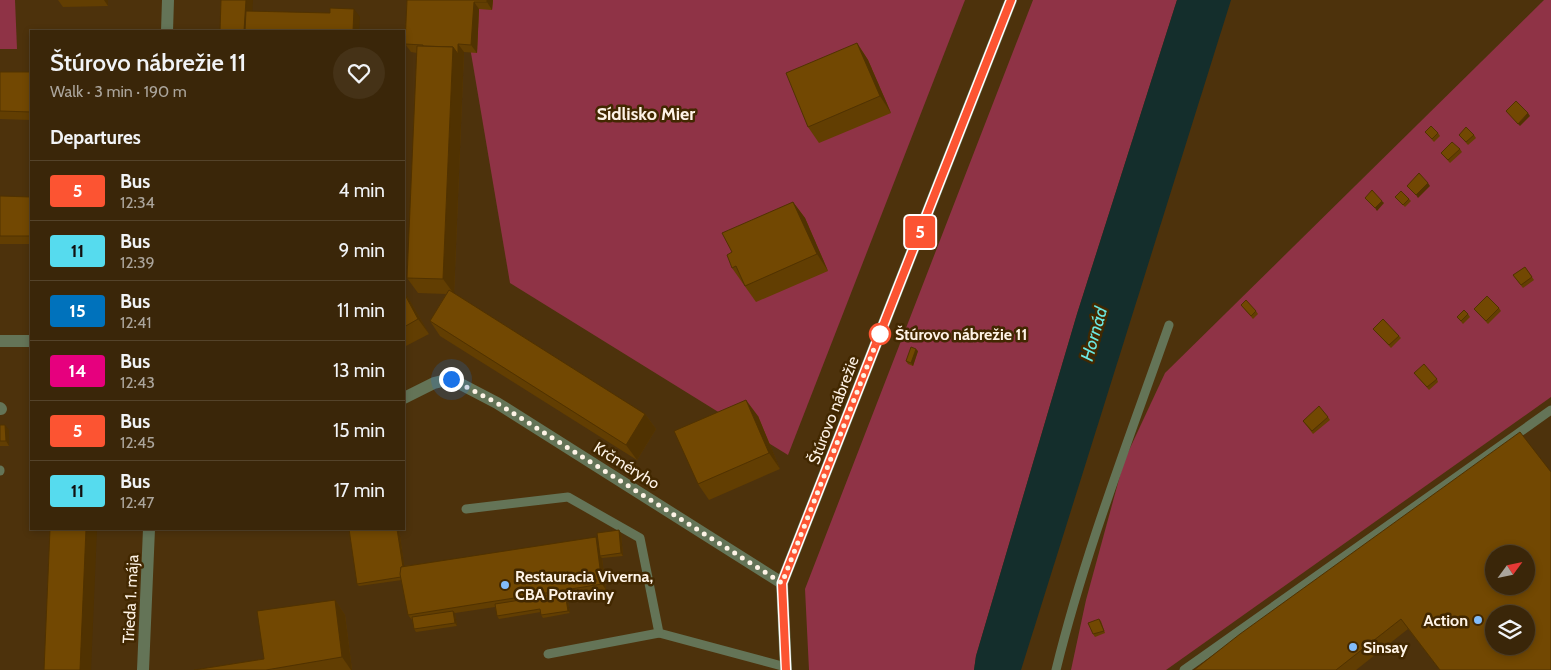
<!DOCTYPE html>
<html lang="en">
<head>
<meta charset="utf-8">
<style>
  :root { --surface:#3a2609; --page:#453217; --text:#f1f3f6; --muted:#aba59c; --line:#54432a }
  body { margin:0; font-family:Cabin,sans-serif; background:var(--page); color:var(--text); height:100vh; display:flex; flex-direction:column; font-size:19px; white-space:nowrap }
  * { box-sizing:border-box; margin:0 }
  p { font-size:16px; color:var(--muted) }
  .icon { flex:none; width:28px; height:28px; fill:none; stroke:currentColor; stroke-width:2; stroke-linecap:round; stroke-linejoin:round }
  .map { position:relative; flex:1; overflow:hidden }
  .panel { position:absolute; left:30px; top:30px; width:375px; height:500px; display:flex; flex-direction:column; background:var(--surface); border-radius:0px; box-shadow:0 2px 8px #0003,0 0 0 1px var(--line) }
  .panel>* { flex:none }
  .badge { padding:0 10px; border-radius:4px; font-size:18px; line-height:32px }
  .needle { width:32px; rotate:57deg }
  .tools { position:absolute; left:1485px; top:545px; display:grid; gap:10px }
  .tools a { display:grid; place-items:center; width:50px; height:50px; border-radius:50%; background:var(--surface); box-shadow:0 2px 8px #0003,0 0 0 1px var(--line); font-size:25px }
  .you { position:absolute; width:25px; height:25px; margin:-12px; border:4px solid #fff; border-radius:50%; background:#1a73e8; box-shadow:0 0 0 8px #1a73e833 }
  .map>.badge { position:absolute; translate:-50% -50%; box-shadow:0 0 0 2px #fff }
  h2 { padding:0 20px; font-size:19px; line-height:45px }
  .round { display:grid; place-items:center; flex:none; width:52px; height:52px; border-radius:26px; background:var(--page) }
  .overview { display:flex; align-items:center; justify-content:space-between; height:85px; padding:0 20px }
  h1 { font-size:24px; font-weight:600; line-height:38px }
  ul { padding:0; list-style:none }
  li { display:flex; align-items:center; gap:15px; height:60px; padding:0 20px; border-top:1px solid var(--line) }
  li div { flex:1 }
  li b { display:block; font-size:19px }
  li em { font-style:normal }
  li .badge { min-width:55px; font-weight:700; text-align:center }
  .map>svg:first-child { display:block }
  .green { fill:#8f3346 }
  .water { fill:#142e2c }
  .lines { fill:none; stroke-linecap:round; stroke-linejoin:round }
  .lane { stroke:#647457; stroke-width:9 }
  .street { stroke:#647457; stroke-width:12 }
  .wall { fill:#623e02 }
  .shaded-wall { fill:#503201 }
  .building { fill:#724802; stroke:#503201; fill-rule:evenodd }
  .line-casing { stroke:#fff; stroke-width:11 }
  .line { stroke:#fc5432; stroke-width:8 }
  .walk { stroke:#fef3e6; stroke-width:5; stroke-dasharray:0 9 }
  .stop-dot { fill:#fff; stroke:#fc5432; stroke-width:2.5 }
  .poi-dot { fill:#82bcfa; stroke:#422801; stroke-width:2 }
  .labels { text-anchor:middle; stroke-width:5; stroke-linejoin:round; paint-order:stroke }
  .stop-label { font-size:16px; font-weight:bold; fill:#fef3e6; stroke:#422801; text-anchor:start }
  .street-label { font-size:16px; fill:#fef3e6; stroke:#422801 }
  .poi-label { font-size:16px; font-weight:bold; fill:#fef3e6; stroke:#422801; text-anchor:start }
  .neighbourhood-label { font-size:18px; font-weight:bold; fill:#fef3e6; stroke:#422801 }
  .water-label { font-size:18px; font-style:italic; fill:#6ce9e3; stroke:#422801 }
</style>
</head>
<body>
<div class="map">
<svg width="1551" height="670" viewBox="0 0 1551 670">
  <rect width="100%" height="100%" fill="#4d320c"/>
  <g class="green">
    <polygon points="0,0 15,0 17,49 0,49"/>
    <polygon points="462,0 965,0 788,455 510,283"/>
    <polygon points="1033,0 1177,0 1077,314 976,656 974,670 809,670 805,589"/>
    <polygon points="1544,0 1551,0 1551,397 1166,670 1071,670 1086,600 1124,461 1165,373"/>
  </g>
  <polygon class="water" points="1177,0 1231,0 1021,670 974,670 976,656 1077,314"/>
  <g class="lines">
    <g class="lane">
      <polyline points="0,471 0,470"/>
      <polyline points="466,509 568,497 640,538 659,633 786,667"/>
      <polyline points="548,654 659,633"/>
      <path d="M1056,670c29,-118 73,-231 113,-345"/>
      <polyline points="1184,670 1551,410"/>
    </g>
    <g class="street">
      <polyline points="167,31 168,0"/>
      <polyline points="0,341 31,341"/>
      <polyline points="404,398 434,383 451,379 497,403 782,583"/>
      <polyline points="0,408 1,409"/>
      <polyline points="143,670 149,529"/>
      <polyline points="786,670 782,583 1011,0"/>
    </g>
  </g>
  <g class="wall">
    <polygon points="58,0 108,0 108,6 63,7"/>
    <polygon points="407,0 493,0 492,10 479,9 477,53 464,52 454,293 645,414 656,429 637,460 440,336 430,321 446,294 418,293 407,278 417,53 411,52 405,44"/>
    <polygon points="857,43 868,60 891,113 819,143 808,127"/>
    <polygon points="0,72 31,72 31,120 0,119"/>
    <polygon points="1425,132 1438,133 1440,136 1434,142"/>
    <polygon points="1459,135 1474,135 1476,138 1468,145"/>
    <polygon points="1460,149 1462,152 1450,163 1441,153"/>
    <polygon points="0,196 31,197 31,244 0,244"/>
    <polygon points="1395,197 1409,199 1411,201 1405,207"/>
    <polygon points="793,202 805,218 828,271 756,302 732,268 732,252"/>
    <polygon points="1525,267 1534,280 1523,288 1513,275"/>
    <polygon points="404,292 411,303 429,334 404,347"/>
    <polygon points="1241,305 1256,311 1258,314 1253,319"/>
    <polygon points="1499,308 1501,311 1488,324 1474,309"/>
    <polygon points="1468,314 1470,317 1463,324 1457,317"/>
    <polygon points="1373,329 1399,336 1401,338 1391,348"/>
    <polygon points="918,351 913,366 908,364 906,361"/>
    <polygon points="1416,375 1437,379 1438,382 1429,390"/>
    <polygon points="758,416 780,469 709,500 698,484"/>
    <polygon points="1328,417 1330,420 1313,434 1303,421"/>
    <polygon points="0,425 9,430 9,446 0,446"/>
    <polygon points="1551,472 1551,670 1440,670 1408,629 1356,670 1194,670"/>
    <polygon points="349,529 399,529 404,566 598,541 621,533 623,556 602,558 606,590 567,596 570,613 543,618 541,615 541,612 499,619 497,616 495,607 455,613 457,626 416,632 414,629 412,620 408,615 402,580 359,586 357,584"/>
    <polygon points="335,600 345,615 352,670 194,670 264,659"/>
    <polygon points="1099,619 1101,621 1105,633 1095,637 1093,634"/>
  </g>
  <g class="shaded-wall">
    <polygon points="104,0 108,0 108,6"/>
    <polygon points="246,0 253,0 251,31 244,31"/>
    <polygon points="487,0 493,0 492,10 487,2"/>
    <polygon points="474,2 479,9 477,53 471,45"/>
    <polygon points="354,9 360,17 359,31 353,31"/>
    <polygon points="857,43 868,60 891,113 880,96"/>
    <polygon points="458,44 464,52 454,294 443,279 453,47"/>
    <polygon points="1528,113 1530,116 1520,126 1518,124"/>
    <polygon points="1428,183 1430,186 1418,198 1416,195"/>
    <polygon points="1382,201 1384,203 1377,211 1375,208"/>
    <polygon points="793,202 805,218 828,271 817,254"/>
    <polygon points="404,292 411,303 429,334 418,319"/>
    <polygon points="916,349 918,351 913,366 911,363"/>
    <polygon points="746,400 758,416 780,469 769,453"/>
    <polygon points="645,414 656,429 637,460 626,445"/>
    <polygon points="5,425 9,430 9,446 6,441"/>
    <polygon points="86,529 97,529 91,670 80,670"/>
    <polygon points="397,529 399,529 405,572 403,569"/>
    <polygon points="619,530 621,533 623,556 621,553"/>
    <polygon points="596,537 600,543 600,556 602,558 606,590 602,584"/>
    <polygon points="565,593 567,596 570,613 568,611"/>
    <polygon points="335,600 345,615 352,670 351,670 342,657"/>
    <polygon points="453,611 455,613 457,626 455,623"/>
  </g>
  <g class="building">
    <polygon points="221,0 246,0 244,31 220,31"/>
    <polygon points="407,0 487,0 487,2 474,2 471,45 458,44 458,54 453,47 423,46 423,45 405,44"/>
    <polygon points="330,8 354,9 353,31 245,31 246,11 330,13"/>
    <polygon points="857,43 880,96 808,127 786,73"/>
    <polygon points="417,46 453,47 443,279 407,278"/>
    <polygon points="0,72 31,72 31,112 0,111"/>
    <polygon points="1516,101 1528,113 1518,124 1506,111"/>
    <polygon points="1431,126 1438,133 1432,139 1425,132"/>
    <polygon points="1466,127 1474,135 1466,142 1459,135"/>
    <polygon points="1452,142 1460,149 1448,160 1441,153"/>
    <polygon points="1419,173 1428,183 1416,195 1407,186"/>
    <polygon points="1372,190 1382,201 1375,208 1365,198"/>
    <polygon points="1401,191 1409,199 1403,205 1395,197"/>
    <polygon points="0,196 31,197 31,236 0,236"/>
    <polygon points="793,202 817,254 745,286 736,266 732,268 727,255 732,252 722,233"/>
    <polygon points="1525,267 1532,277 1521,285 1513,275"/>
    <polygon points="449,290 645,414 626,445 430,321"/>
    <polygon points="404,293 418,319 404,327"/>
    <polygon points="1487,296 1499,308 1486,321 1474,309"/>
    <polygon points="1246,300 1256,311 1251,316 1241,305"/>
    <polygon points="1464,310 1468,314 1461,321 1457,317"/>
    <polygon points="1383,319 1399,336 1389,345 1373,329"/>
    <polygon points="911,347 916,349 911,363 906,361"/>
    <polygon points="1424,364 1437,379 1427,387 1414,373"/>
    <polygon points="746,400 769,453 698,484 674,431"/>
    <polygon points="1319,406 1328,417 1312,431 1303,421"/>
    <polygon points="0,425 5,425 6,441 0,441"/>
    <path d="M1520,432l31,40v198h-111l-39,-51 -65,51h-142l46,-36zM1494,554h32v32h-32zM1494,614h32v32h-32z"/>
    <polygon points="50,529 86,529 80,670 44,670"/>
    <polygon points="349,529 397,529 403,567 401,567 401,577 357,584"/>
    <polygon points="619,530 621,553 600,556 597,533"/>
    <polygon points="596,537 602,584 408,615 400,574 401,567"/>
    <polygon points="565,593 568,611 541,615 540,609 497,616 495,604"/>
    <polygon points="335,600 342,657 266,670 194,670 264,659 257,611"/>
    <polygon points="453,611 455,623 414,629 412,617"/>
    <polygon points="1099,619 1104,631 1093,634 1088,623"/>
  </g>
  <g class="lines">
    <defs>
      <polyline id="line" points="786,670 782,583 1011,0"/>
    </defs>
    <use href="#line" class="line-casing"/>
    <use href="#line" class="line"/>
    <polyline class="walk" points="451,379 497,403 782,583 883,326 880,334"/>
  </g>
  <circle class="stop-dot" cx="880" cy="334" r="10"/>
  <g class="poi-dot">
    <circle cx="505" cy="585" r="5"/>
    <circle cx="1478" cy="620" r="5"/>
    <circle cx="1353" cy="647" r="5"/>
  </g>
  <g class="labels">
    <g class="stop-label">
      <text x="895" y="340">Štúrovo nábrežie 11</text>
    </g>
    <g class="street-label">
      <text transform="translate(833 410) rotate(-69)" y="6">Štúrovo nábrežie</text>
      <text transform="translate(627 465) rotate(32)" y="6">Krčméryho</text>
      <text transform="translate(130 599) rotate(-87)" y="6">Trieda 1. mája</text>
    </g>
    <g class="poi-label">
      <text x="515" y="582">Restauracia Viverna,<tspan x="515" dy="18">CBA Potraviny</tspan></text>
      <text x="1468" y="626" text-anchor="end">Action</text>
      <text x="1363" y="653">Sinsay</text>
    </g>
    <g class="neighbourhood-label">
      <text x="646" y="120">Sídlisko Mier</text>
    </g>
    <g class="water-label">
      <text transform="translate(1094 334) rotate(-74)" y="6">Hornád</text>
    </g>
  </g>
</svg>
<div class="tools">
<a><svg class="needle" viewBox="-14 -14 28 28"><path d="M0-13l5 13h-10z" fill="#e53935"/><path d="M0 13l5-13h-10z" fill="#aba59c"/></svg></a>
<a><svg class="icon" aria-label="layers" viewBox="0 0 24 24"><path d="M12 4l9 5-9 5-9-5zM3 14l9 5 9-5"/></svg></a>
</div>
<div class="you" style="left:451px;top:379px"></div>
<b class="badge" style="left:920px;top:232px;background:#fc5432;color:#fff">5</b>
<section class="panel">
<div class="overview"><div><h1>Štúrovo nábrežie 11</h1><p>Walk · 3 min · 190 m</p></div><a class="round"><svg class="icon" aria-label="heart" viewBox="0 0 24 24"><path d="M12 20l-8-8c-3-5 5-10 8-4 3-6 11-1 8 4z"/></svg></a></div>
<h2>Departures</h2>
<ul>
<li><span class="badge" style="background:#fc5432;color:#fff">5</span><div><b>Bus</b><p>12:34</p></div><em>4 min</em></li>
<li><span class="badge" style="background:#56dbee;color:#111">11</span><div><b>Bus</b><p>12:39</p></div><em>9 min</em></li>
<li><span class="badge" style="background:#0072bc;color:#fff">15</span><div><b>Bus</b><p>12:41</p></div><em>11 min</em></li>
<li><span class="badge" style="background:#e6007e;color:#fff">14</span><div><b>Bus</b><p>12:43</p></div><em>13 min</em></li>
<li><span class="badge" style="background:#fc5432;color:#fff">5</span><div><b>Bus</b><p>12:45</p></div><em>15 min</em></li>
<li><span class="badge" style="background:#56dbee;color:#111">11</span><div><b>Bus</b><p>12:47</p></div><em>17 min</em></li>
</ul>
</section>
</div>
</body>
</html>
